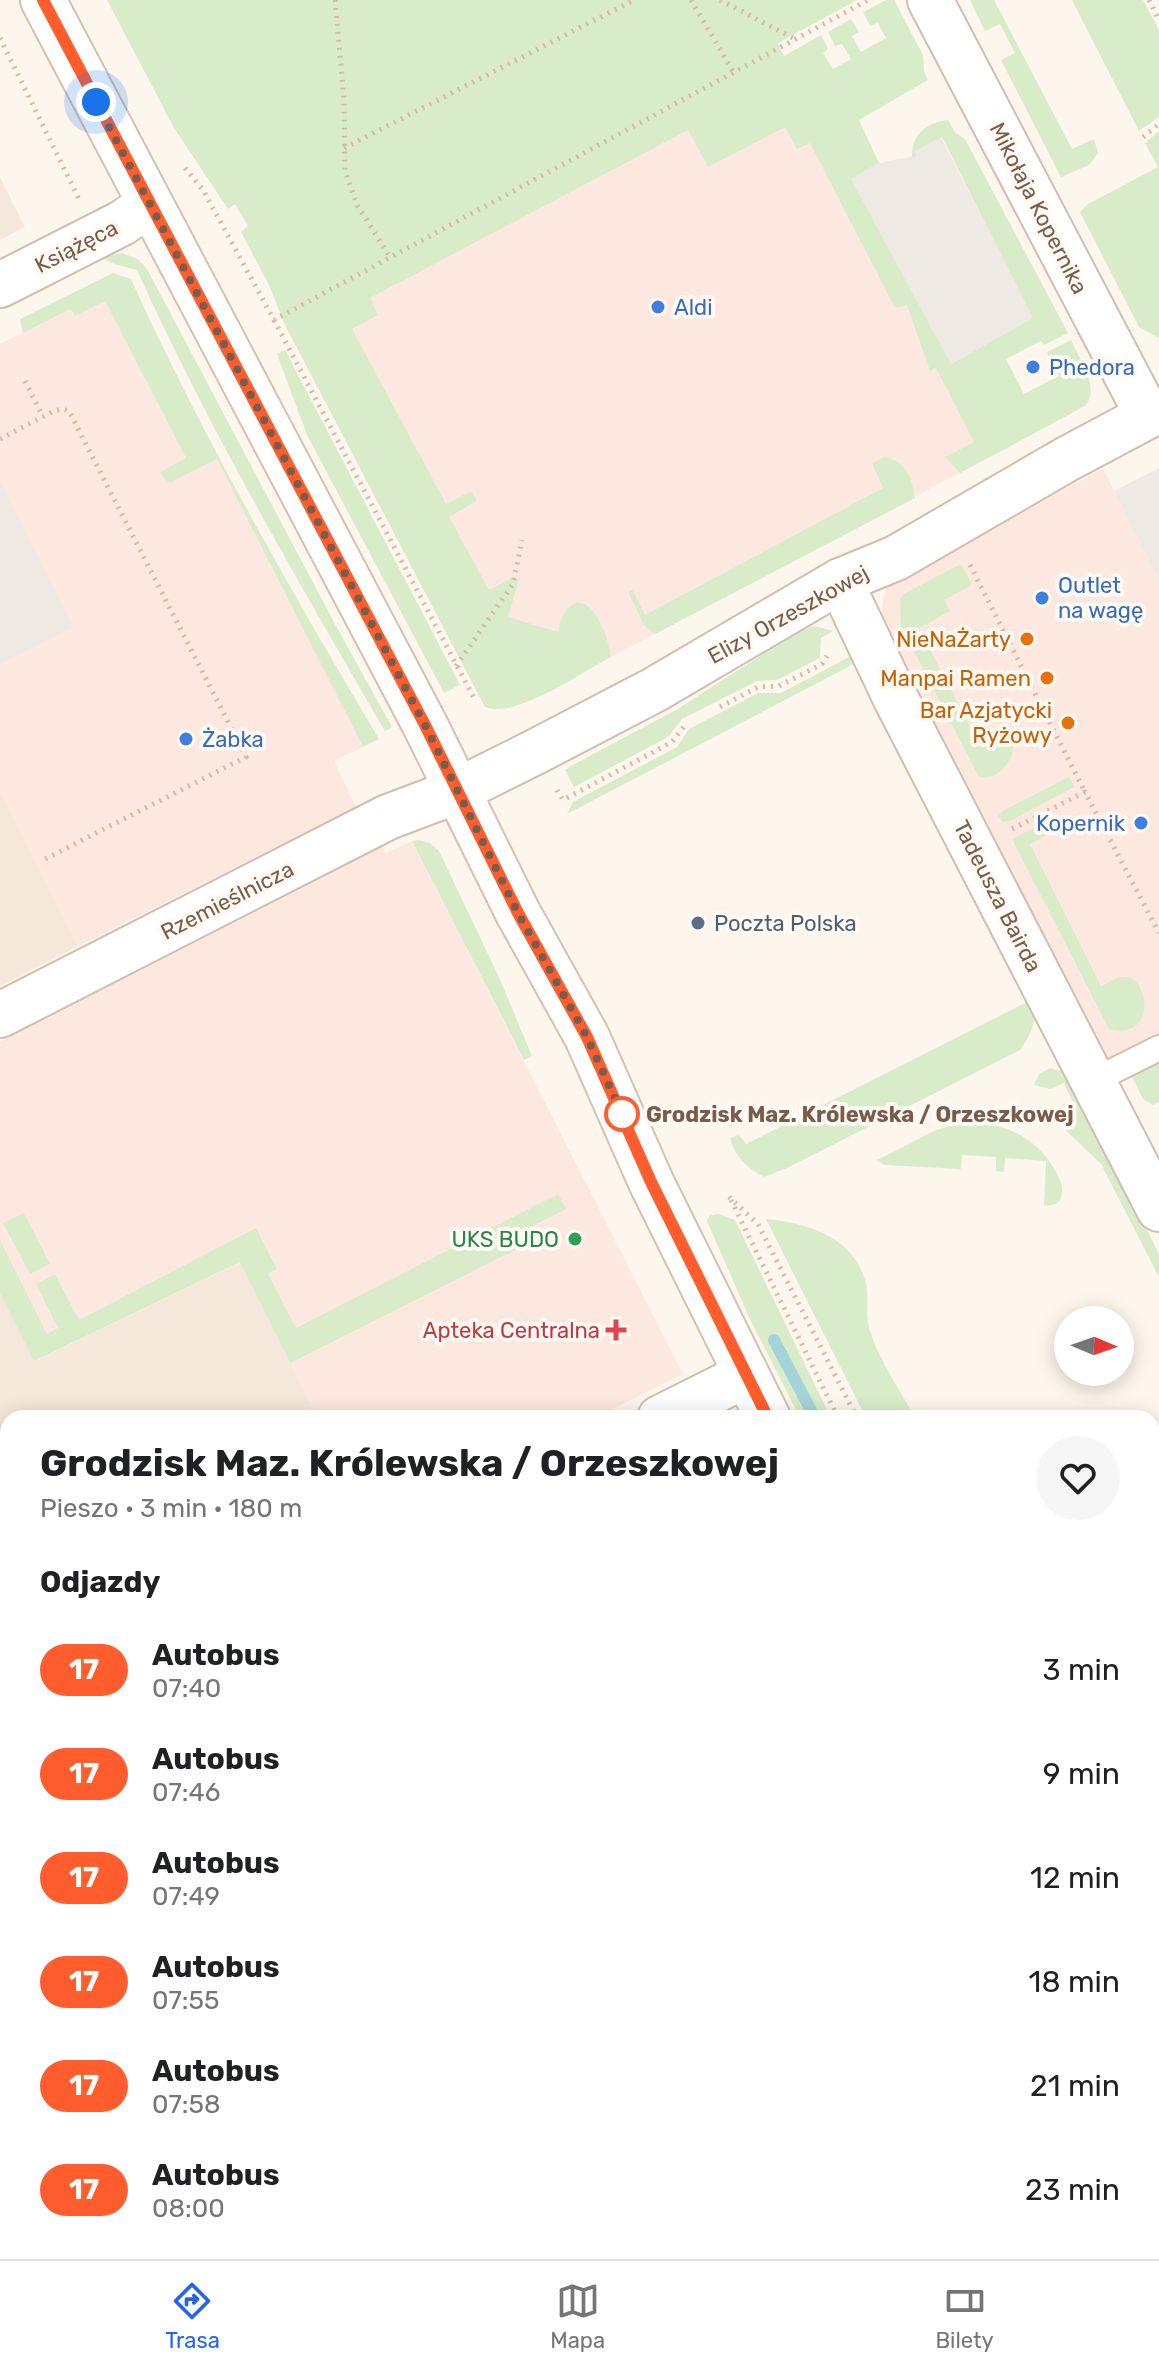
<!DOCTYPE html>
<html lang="pl">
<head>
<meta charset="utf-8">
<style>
  :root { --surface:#fff; --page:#f6f6f6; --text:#202124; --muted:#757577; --line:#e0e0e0; --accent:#2563eb }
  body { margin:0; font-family:Rubik,sans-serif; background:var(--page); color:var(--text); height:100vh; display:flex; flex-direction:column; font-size:30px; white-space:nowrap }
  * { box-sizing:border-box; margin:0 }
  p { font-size:26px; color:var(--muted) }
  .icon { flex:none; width:44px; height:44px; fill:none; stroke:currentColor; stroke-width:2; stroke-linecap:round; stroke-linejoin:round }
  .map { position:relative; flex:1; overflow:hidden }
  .side { position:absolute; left:0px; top:1410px; width:1160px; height:850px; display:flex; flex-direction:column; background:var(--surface); border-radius:24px 24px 0 0; box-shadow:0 4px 20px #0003 }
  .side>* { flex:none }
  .badge { padding:0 16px; border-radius:26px; font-size:28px; line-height:52px }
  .needle { width:52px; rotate:92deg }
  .tools { position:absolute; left:1054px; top:1306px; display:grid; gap:16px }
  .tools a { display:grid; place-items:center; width:80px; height:80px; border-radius:50%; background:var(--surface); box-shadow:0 4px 20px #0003; font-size:40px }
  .you { position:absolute; width:40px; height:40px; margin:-20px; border:6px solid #fff; border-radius:50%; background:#1a73e8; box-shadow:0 0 0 12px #1a73e833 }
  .map>.badge { position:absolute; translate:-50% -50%; box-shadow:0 0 0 4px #fff }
  h2 { padding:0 40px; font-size:30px; line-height:72px }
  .round { display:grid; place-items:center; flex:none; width:84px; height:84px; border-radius:42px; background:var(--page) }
  .summary { display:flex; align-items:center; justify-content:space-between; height:136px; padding:0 40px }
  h1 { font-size:38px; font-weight:700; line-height:60px }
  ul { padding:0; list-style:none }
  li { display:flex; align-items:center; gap:24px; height:104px; padding:0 40px }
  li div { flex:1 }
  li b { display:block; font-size:30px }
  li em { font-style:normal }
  li .badge { min-width:88px; font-weight:700; text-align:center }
  .tabs { display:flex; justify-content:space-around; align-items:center; height:112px; border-top:2px solid var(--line); background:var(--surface); font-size:22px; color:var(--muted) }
  .tabs a { display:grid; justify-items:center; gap:4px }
  .tabs .current { color:var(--accent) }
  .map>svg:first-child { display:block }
  .residential { fill:#f5e8da }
  .commercial { fill:#fde8e0 }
  .industrial { fill:#efe9e4 }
  .green { fill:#d8ecc9 }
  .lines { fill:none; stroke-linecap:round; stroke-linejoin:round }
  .stream { stroke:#a5d3da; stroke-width:12 }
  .service-casing { stroke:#d1beb0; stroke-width:28 }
  .minor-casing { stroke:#d1beb0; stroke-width:48 }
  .secondary-casing { stroke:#d6c0b0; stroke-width:48 }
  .path { stroke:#d9b8a5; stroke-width:5; stroke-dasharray:2 6; stroke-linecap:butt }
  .service { stroke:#fff; stroke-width:24 }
  .minor { stroke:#fff; stroke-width:44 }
  .secondary { stroke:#fff; stroke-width:44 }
  .line-casing { stroke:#fff; stroke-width:18 }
  .line { stroke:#ff5d2d; stroke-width:12 }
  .walk { stroke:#7a5c4d; stroke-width:8; stroke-dasharray:0 14.4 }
  .shop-dot { fill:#3f7fe0; stroke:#fffaf3; stroke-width:3 }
  .food-dot { fill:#e8710a; stroke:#fffaf3; stroke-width:3 }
  .service-dot { fill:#5c6f8a; stroke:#fffaf3; stroke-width:3 }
  .stop-dot { fill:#fff; stroke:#ff5d2d; stroke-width:4 }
  .leisure-dot { fill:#2e9e5b; stroke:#fffaf3; stroke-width:3 }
  .health-dot { fill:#e0444e; stroke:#fffaf3; stroke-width:3 }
  .labels { text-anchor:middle; stroke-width:8; stroke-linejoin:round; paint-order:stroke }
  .street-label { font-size:22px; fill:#7a5c4d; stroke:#fffaf3 }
  .shop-label { font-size:22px; fill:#366cbe; stroke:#fffaf3; text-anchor:start }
  .food-label { font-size:22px; fill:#c56008; stroke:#fffaf3; text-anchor:end }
  .service-label { font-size:22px; fill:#4e5e75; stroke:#fffaf3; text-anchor:start }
  .stop-label { font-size:22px; font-weight:bold; fill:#7a5c4d; stroke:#fffaf3; text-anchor:start }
  .leisure-label { font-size:22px; fill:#27864d; stroke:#fffaf3; text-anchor:end }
  .health-label { font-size:22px; fill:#be3a42; stroke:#fffaf3; text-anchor:end }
</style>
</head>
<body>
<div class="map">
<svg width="1159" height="2259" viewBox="0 0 1159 2259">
  <rect width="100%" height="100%" fill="#fdf6ec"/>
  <g class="residential">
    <polygon points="0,177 25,227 0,240"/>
    <polygon points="0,792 78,946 0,986"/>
    <polygon points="241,1262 317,1418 8,1418 8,1718 0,1722 0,1293 35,1361"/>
    <polygon points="8,1776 8,2252 398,2252 385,2259 0,2259 0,1780"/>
  </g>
  <g class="commercial">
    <polygon points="784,56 951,364 962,358 1012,445 530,700 503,710 485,707 284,323"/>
    <polygon points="105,300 186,458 217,458 363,747 334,761 356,807 78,946 0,792 0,665 74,627 0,481 0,344 70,309 74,316"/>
    <polygon points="1103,469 1159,580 1159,1034 1109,1061 912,682 881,613 885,591 893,579"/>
    <polygon points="379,841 386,853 412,841 683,1374 595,1418 317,1418 240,1262 34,1361 0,1293 0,1042 328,875 326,870"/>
    <polygon points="743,2252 1067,2252 1071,2259 747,2259"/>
  </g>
  <g class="industrial">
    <polygon points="941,137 1034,318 951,364 851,179 879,163 915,156 914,151"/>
    <polygon points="1159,468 1159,580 1114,491"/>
    <polygon points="0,481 74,627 0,665"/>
  </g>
  <g class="green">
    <path d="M107,0h750l-79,43 6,13 37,-21 7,14 -5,4 10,16 18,-10 -9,-15 -7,2 -7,-14 23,-13 8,13 -7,4 9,16 25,-14 -8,-15 -8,3 -7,-14 23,-12h8l29,55 1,17 4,8 -69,40 20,43 -28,16 100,185 82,-46 -91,-181 -27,14 1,5 -4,1c-1,-22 15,-35 36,-37l7,12 10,7 103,194 -24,12 -3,-4 -35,18 18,35 35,-18 -12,-24 24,-12c8,19 30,48 14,66l-125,67 -15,-16 29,-15 -38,-74 -6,3 -23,-66 -12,3 -85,-165 -13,6 -12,-22 -77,40 -20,-37 -318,168 8,17 -26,14 94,175 23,-12h3l4,7 -1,3 -26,15 40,73 25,-13 5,2 -11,38 50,15c2,-8 4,-18 10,-24 22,-23 42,33 43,49 -29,15 -95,62 -126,50l-201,-384 -15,-38 -28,-53 7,-6 -13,-22 -7,5 -54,-81z"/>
    <polygon points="970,0 994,0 1072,149 1094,139 1098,153 1089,165 1061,177 1001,60 1015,53 1000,24 985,31"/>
    <polygon points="1072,0 1143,0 1159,30 1159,117 1139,131"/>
    <polygon points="1159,131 1159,338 1139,327 1080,212 1088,204 1158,167 1145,143"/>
    <path d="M122,253l16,6 9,10 189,357 56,101 -7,4c-88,-151 -176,-302 -248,-461l-23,-6 -14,-7z"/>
    <path d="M113,273l18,6c72,159 159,310 248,460l-16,8 -146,-288 -46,23h-4l-7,-10 26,-14 -81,-157 -30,15 -5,-7 -47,24 -3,-14z"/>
    <polygon points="285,350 460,685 444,693 307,435 277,354"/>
    <path d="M884,457c21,3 29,22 31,41l-260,136 -11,-9 -15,-31 1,-4 3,1 12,24 238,-127 -11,-25z"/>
    <path d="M961,564l11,21 -28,15 6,11 -31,17 62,120 25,-12h4c11,18 -11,46 -31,41l-78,-151 -1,-27 5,-6z"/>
    <polygon points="814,626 833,631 821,638 820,658 777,680 757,681 682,719 668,737 574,787 565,770 569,767 676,710 799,631"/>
    <polygon points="853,655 856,661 848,667 567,814 573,802 677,747 689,729 758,693 781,693"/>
    <polygon points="1069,777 1074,787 1010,821 1002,822 998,816 1004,810"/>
    <path d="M1056,817l5,11 -31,16 71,142c7,-3 16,-9 24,-9 23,-2 34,64 -16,52l-97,-190z"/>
    <polygon points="418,840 430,843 439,851 498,975 532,1056 524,1060 412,841"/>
    <path d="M1031,1000c7,20 1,33 -11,50l-233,118 -23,9c-16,-8 -30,-21 -34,-39l9,-3 7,9z"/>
    <polygon points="1159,1061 1159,1102 1153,1105 1143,1099 1130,1073"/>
    <polygon points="1050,1068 1069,1073 1159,1254 1159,1277 1101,1164 1054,1119 1060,1106 1072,1100 1064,1083 1050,1089 1034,1085 1039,1074"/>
    <path d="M965,1122c37,0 71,14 90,48 6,11 10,19 5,30l-4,4 -12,2 2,-45 -41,-3 -1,14 -8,-1v-14l-34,-2 -1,14 -76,-4 -8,-5 59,-30z"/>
    <polygon points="558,1194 566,1209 517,1234 523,1246 290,1363 240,1262 34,1361 0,1293 0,1240 47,1334 58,1328 36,1284 55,1274 79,1320 256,1228 277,1269 268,1274 296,1328"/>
    <polygon points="24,1213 50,1264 30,1274 3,1223"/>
    <polygon points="718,1214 735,1220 831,1418 800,1418 748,1315 707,1221 709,1216"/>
    <path d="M766,1219c41,4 86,17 99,61 4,14 1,29 3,43 6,30 33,68 47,95h-49z"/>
    <polygon points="1159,1794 1159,1996 1152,2000 1152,1799"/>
    <polygon points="503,2252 653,2252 656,2259 490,2259"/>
    <polygon points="738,2252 830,2252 834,2259 741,2259"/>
  </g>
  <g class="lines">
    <polyline class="stream" points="774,1340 815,1418"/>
    <defs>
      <g id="service">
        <polyline points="1093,1081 1159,1048"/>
        <polyline points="1152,1755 1159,1751"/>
        <polyline points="1152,2015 1159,2009"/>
        <polyline points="1152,2114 1159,2128"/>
      </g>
      <g id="minor">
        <polyline points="930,0 1148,416"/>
        <polyline points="0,285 122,223 150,204"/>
        <polyline points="840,581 896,699 1159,1209"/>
        <polyline points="0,1015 388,817 457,791 537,751 654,690 840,581 896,558 1067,459 1159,410"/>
        <polyline points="660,1418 746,1375"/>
        <polyline points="0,1751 8,1747"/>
        <polyline points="449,2259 463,2252"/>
      </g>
      <g id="secondary">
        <polyline points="43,0 425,725 518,913 587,1037 651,1182 768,1418"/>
        <polyline points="1152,2179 1159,2192"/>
      </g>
    </defs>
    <use href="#service" class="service-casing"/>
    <use href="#minor" class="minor-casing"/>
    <use href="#secondary" class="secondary-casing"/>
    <g class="path">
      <polyline points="335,0 344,100 345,171 357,205 390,257"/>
      <polyline points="691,0 734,73"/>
      <polyline points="720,0 795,39"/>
      <polyline points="1149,0 1159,20"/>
      <polyline points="0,38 79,199"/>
      <polyline points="1143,137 1159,124"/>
      <polyline points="344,148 634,0"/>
      <polyline points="185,168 203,190 274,320 868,0"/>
      <polyline points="274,320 474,698"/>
      <polyline points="25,381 43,417"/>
      <polyline points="0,439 54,411 63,409 69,411 246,757 43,860"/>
      <polyline points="970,565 1085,792"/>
      <polyline points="456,666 513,584 522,540"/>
      <polyline points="720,707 758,687 779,686 822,664 827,656"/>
      <polyline points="557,790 563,800 672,742 686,724"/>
      <polyline points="1012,829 1085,792 1159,933"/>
      <polyline points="729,1197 758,1224 857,1418"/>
      <polyline points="731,1200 838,1418"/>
      <polyline points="1152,2055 1159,2070"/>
      <polyline points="659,2252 662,2259"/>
      <polyline points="1074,2252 1078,2259"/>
      <polyline points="1132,2259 1138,2252"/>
    </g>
    <use href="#service" class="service"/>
    <use href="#minor" class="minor"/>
    <use href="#secondary" class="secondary"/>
  </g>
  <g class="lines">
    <defs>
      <polyline id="line" points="43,0 425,725 518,913 587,1037 651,1182 768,1418"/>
    </defs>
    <use href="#line" class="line-casing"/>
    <use href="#line" class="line"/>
    <polyline class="walk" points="96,102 425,725 518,913 587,1037 623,1116 622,1114"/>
  </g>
  <g class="shop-dot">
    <circle cx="658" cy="307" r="8"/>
    <circle cx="1033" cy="367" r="8"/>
    <circle cx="1042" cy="598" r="8"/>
    <circle cx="186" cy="739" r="8"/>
    <circle cx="1141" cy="823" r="8"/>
  </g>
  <g class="food-dot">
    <circle cx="1027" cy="639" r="8"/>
    <circle cx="1047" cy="678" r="8"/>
    <circle cx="1068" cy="723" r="8"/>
  </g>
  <circle class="service-dot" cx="698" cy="923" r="8"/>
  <circle class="stop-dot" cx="622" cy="1114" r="16"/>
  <circle class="leisure-dot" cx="575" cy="1239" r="8"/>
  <path class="health-dot" d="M612 1318h8v8h8v8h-8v8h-8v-8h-8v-8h8z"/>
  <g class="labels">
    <g class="street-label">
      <text transform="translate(1039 208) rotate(63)" y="8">Mikołaja Kopernika</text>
      <text transform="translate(76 246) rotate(-27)" y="8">Książęca</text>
      <text transform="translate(788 614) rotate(-29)" y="8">Elizy Orzeszkowej</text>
      <text transform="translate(998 896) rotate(63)" y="8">Tadeusza Bairda</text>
      <text transform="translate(227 900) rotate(-27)" y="8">Rzemieślnicza</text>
    </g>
    <g class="shop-label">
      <text x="674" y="315">Aldi</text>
      <text x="1049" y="375">Phedora</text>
      <text x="1058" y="593">Outlet<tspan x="1058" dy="25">na wagę</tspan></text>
      <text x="202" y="747">Żabka</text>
      <text x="1125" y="831" text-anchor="end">Kopernik</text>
    </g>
    <g class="food-label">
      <text x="1011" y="647">NieNaŻarty</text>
      <text x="1031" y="686">Manpai Ramen</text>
      <text x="1052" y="718">Bar Azjatycki<tspan x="1052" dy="25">Ryżowy</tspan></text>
    </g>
    <g class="service-label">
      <text x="714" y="931">Poczta Polska</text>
    </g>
    <g class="stop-label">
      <text x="646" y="1122">Grodzisk Maz. Królewska / Orzeszkowej</text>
    </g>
    <g class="leisure-label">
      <text x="559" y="1247">UKS BUDO</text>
    </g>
    <g class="health-label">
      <text x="600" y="1338">Apteka Centralna</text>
    </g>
  </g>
</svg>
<div class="tools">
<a><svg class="needle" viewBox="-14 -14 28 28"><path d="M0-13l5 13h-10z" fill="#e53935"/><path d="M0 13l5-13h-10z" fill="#757577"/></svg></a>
</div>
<div class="you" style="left:96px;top:102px"></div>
<section class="side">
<div class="summary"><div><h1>Grodzisk Maz. Królewska / Orzeszkowej</h1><p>Pieszo · 3 min · 180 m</p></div><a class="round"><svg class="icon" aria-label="heart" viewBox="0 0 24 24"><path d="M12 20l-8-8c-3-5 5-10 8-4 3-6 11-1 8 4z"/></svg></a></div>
<h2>Odjazdy</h2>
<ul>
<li><span class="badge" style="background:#ff5d2d;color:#fff">17</span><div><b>Autobus</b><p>07:40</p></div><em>3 min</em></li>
<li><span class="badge" style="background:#ff5d2d;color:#fff">17</span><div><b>Autobus</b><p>07:46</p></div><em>9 min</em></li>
<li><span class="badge" style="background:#ff5d2d;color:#fff">17</span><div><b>Autobus</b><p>07:49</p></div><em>12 min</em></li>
<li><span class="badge" style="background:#ff5d2d;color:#fff">17</span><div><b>Autobus</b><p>07:55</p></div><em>18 min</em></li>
<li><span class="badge" style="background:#ff5d2d;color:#fff">17</span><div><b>Autobus</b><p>07:58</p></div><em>21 min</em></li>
<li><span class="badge" style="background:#ff5d2d;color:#fff">17</span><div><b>Autobus</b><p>08:00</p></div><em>23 min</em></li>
</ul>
</section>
</div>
<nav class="tabs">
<a class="current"><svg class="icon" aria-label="directions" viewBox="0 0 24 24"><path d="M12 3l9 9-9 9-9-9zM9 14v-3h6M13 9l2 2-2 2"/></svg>Trasa</a>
<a><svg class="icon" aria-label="map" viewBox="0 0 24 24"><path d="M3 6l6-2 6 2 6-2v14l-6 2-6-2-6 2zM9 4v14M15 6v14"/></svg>Mapa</a>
<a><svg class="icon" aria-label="tickets" viewBox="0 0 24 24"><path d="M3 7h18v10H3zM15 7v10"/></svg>Bilety</a>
</nav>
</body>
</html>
